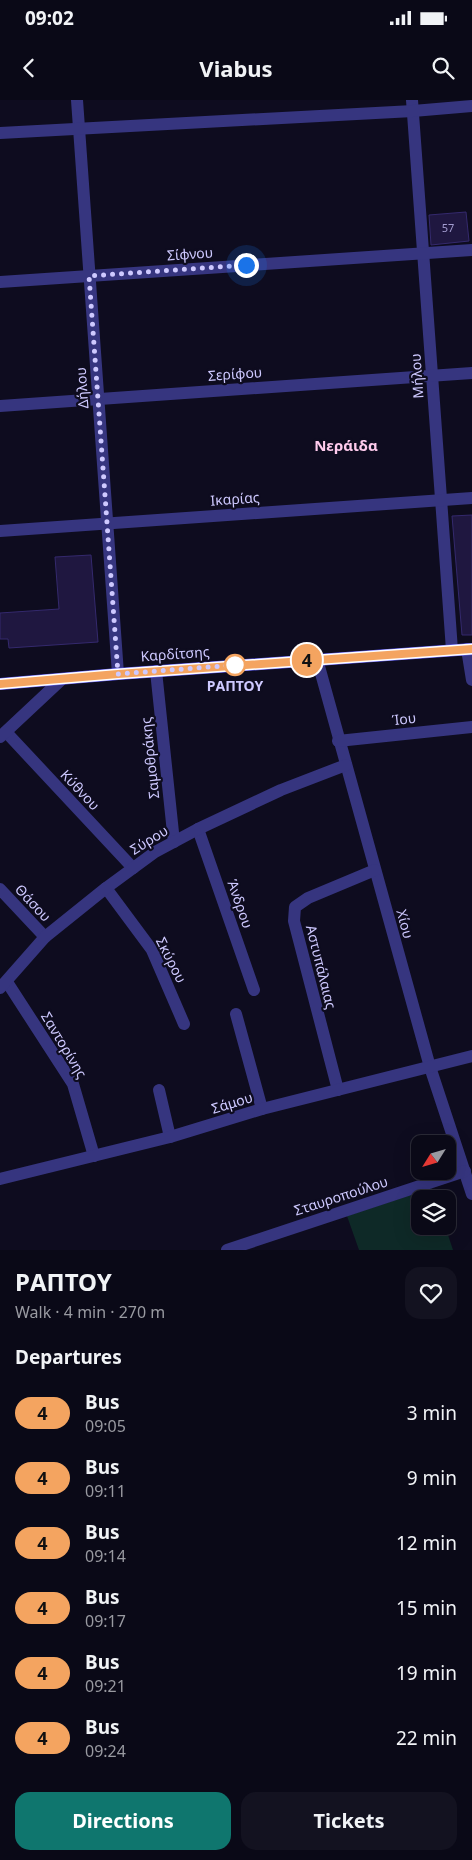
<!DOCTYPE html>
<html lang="en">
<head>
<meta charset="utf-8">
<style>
  :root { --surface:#0a0917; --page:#131220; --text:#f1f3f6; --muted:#999aa1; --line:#2a2a36; --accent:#0f766e }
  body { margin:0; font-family:"Noto Sans",sans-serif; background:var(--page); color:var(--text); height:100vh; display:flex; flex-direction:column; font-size:19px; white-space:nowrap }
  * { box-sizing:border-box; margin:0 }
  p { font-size:16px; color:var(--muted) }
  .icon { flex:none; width:28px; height:28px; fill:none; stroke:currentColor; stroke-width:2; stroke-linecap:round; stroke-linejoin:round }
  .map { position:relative; height:1150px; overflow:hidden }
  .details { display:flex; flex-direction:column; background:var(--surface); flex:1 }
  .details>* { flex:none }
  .badge { padding:0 10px; border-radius:16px; font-size:18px; line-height:32px }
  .needle { width:32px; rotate:233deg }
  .fabs { position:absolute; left:411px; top:1035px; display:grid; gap:10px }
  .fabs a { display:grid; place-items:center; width:45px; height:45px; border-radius:10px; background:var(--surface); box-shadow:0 5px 20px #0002,0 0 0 1px var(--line); font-size:25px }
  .you { position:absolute; width:25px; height:25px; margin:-12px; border:4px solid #fff; border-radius:50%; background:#1a73e8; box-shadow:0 0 0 8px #1a73e833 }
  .map>.badge { position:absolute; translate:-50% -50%; box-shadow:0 0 0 2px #fff }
  h2 { padding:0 15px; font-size:19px; line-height:45px }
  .round { display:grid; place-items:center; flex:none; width:52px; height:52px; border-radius:15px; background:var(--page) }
  .headline { display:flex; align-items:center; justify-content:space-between; height:85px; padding:0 15px }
  h1 { font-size:24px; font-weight:700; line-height:38px }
  .cta { display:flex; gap:10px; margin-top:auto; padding:10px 15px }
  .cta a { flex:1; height:58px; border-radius:15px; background:var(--accent); color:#fff; font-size:20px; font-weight:700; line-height:58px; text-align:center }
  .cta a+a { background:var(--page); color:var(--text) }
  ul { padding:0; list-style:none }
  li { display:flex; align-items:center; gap:15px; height:65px; padding:0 15px }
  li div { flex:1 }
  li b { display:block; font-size:19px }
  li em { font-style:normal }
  li .badge { min-width:55px; font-weight:700; text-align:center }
  .status { display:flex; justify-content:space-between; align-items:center; height:35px; padding:0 25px; background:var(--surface); direction:ltr }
  .status svg { height:14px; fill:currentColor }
  header { display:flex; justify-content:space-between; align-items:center; height:65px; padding:0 15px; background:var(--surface); font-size:22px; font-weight:700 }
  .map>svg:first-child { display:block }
  .green { fill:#0e2927 }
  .building { fill:#1f1740; stroke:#34296d }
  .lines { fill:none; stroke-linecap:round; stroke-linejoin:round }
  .minor { stroke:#36357f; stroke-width:12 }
  .secondary { stroke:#6160ff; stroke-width:12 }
  .line-casing { stroke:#fff; stroke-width:11 }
  .line { stroke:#f4a460; stroke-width:8 }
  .walk { stroke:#cec9ff; stroke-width:5; stroke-dasharray:0 9 }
  .stop-dot { fill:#fff; stroke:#f4a460; stroke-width:2.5 }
  .labels { text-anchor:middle; stroke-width:4.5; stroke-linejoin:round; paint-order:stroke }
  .number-label { font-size:11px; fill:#a29ccf }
  .street-label { font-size:14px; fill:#cec9ff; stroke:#0e0c1f }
  .stop-label { font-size:14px; font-weight:bold; fill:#cec9ff; stroke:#0e0c1f }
  .neighbourhood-label { font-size:15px; font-weight:bold; fill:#ffcbed; stroke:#0e0c1f }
</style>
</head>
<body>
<div class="status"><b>09:02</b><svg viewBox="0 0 49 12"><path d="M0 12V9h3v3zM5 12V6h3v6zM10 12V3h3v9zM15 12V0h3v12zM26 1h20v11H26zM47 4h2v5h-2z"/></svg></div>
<header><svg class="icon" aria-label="back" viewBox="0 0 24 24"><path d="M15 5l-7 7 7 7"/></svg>Viabus<svg class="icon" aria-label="search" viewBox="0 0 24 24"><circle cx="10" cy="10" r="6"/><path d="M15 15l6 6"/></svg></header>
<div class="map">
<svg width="472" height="1150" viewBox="0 0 472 1150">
  <rect width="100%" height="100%" fill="#0e0c1f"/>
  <polygon class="green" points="432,1088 436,1099 420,1099 420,1126 445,1126 453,1150 359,1150 347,1116"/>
  <g class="building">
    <polygon points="466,112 469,141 431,145 429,115"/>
    <polygon points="472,415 472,535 462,535 452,416"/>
    <polygon points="91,455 98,542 9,548 8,539 0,539 0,513 59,509 55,457"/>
  </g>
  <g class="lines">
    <g class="minor">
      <polyline points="77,0 118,574"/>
      <polyline points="412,0 452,550"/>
      <polyline points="0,33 413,11 472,6"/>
      <polyline points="0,182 472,150"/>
      <polyline points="0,306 472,273"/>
      <polyline points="0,431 472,398"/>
      <polyline points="467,549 472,580"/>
      <polyline points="317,559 430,967 472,1094"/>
      <polyline points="156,571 174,742"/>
      <polyline points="6,632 133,768"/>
      <polyline points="0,637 62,579"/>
      <polyline points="338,641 472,627"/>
      <polyline points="198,729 254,890"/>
      <polyline points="106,788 152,850 184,924"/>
      <polyline points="0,789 45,837"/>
      <polyline points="7,882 73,984 94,1056"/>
      <polyline points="0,888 45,837 106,788 155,752 198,729 281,690 346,665"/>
      <polyline points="236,914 262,1009"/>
      <polyline points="159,990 170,1037"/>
      <polyline points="338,990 294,821 295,807 308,798 375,770"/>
      <polyline points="0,1079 170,1037 262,1009 472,956"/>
      <polyline points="227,1150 465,1071"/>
    </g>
    <polyline class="secondary" points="0,584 118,574 472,549"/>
  </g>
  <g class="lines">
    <defs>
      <polyline id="line" points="0,584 118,574 472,549"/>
    </defs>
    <use href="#line" class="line-casing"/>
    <use href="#line" class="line"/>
    <polyline class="walk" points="235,565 118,574 89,176 246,165"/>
  </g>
  <circle class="stop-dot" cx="235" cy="565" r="10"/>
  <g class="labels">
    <g class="number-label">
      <text x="448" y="132">57</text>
    </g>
    <g class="street-label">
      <text transform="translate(190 154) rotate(-4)" y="5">Σίφνου</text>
      <text transform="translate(235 274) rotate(-4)" y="5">Σερίφου</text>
      <text transform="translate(417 276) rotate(-94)" y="5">Μήλου</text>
      <text transform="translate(82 288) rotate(-94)" y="5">Δήλου</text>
      <text transform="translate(235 399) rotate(-4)" y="5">Ικαρίας</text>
      <text transform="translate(175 554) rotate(-4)" y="5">Καρδίτσης</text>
      <text transform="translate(404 619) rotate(-6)" y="5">Ίου</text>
      <text transform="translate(150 658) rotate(-96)" y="5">Σαμοθράκης</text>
      <text transform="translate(80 690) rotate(47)" y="5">Κύθνου</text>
      <text transform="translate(149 740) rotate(-32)" y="5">Σύρου</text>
      <text transform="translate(33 803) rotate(47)" y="5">Θάσου</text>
      <text transform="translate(240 804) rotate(71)" y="5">Άνδρου</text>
      <text transform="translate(405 824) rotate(75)" y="5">Χίου</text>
      <text transform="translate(171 860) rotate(63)" y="5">Σκύρου</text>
      <text transform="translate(321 867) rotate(76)" y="5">Αστυπάλαιας</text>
      <text transform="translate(64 945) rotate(59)" y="5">Σαντορίνης</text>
      <text transform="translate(232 1003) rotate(-17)" y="5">Σάμου</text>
      <text transform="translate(341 1096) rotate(-18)" y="5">Σταυροπούλου</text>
    </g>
    <g class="stop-label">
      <text x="235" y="591">ΡΑΠΤΟΥ</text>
    </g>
    <g class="neighbourhood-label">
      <text x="346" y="351">Νεράιδα</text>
    </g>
  </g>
</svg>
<div class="fabs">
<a><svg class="needle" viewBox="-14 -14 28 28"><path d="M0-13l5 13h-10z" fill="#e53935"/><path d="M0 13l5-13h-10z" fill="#999aa1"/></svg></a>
<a><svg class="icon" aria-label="layers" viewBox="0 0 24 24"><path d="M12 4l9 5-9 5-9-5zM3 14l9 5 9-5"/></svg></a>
</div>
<div class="you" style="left:246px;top:165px"></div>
<b class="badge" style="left:307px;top:560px;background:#f4a460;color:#111">4</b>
</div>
<section class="details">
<div class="headline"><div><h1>ΡΑΠΤΟΥ</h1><p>Walk · 4 min · 270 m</p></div><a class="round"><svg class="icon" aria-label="heart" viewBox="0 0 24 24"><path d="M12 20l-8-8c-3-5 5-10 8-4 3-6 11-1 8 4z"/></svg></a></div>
<h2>Departures</h2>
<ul>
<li><span class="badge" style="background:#f4a460;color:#111">4</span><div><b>Bus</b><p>09:05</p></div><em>3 min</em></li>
<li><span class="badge" style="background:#f4a460;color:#111">4</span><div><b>Bus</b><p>09:11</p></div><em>9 min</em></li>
<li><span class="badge" style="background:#f4a460;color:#111">4</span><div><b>Bus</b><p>09:14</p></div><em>12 min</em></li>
<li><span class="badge" style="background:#f4a460;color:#111">4</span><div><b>Bus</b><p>09:17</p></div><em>15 min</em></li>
<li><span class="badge" style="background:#f4a460;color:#111">4</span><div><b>Bus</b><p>09:21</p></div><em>19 min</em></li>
<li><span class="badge" style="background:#f4a460;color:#111">4</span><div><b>Bus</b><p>09:24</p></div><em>22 min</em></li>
</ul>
<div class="cta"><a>Directions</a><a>Tickets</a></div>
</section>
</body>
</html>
